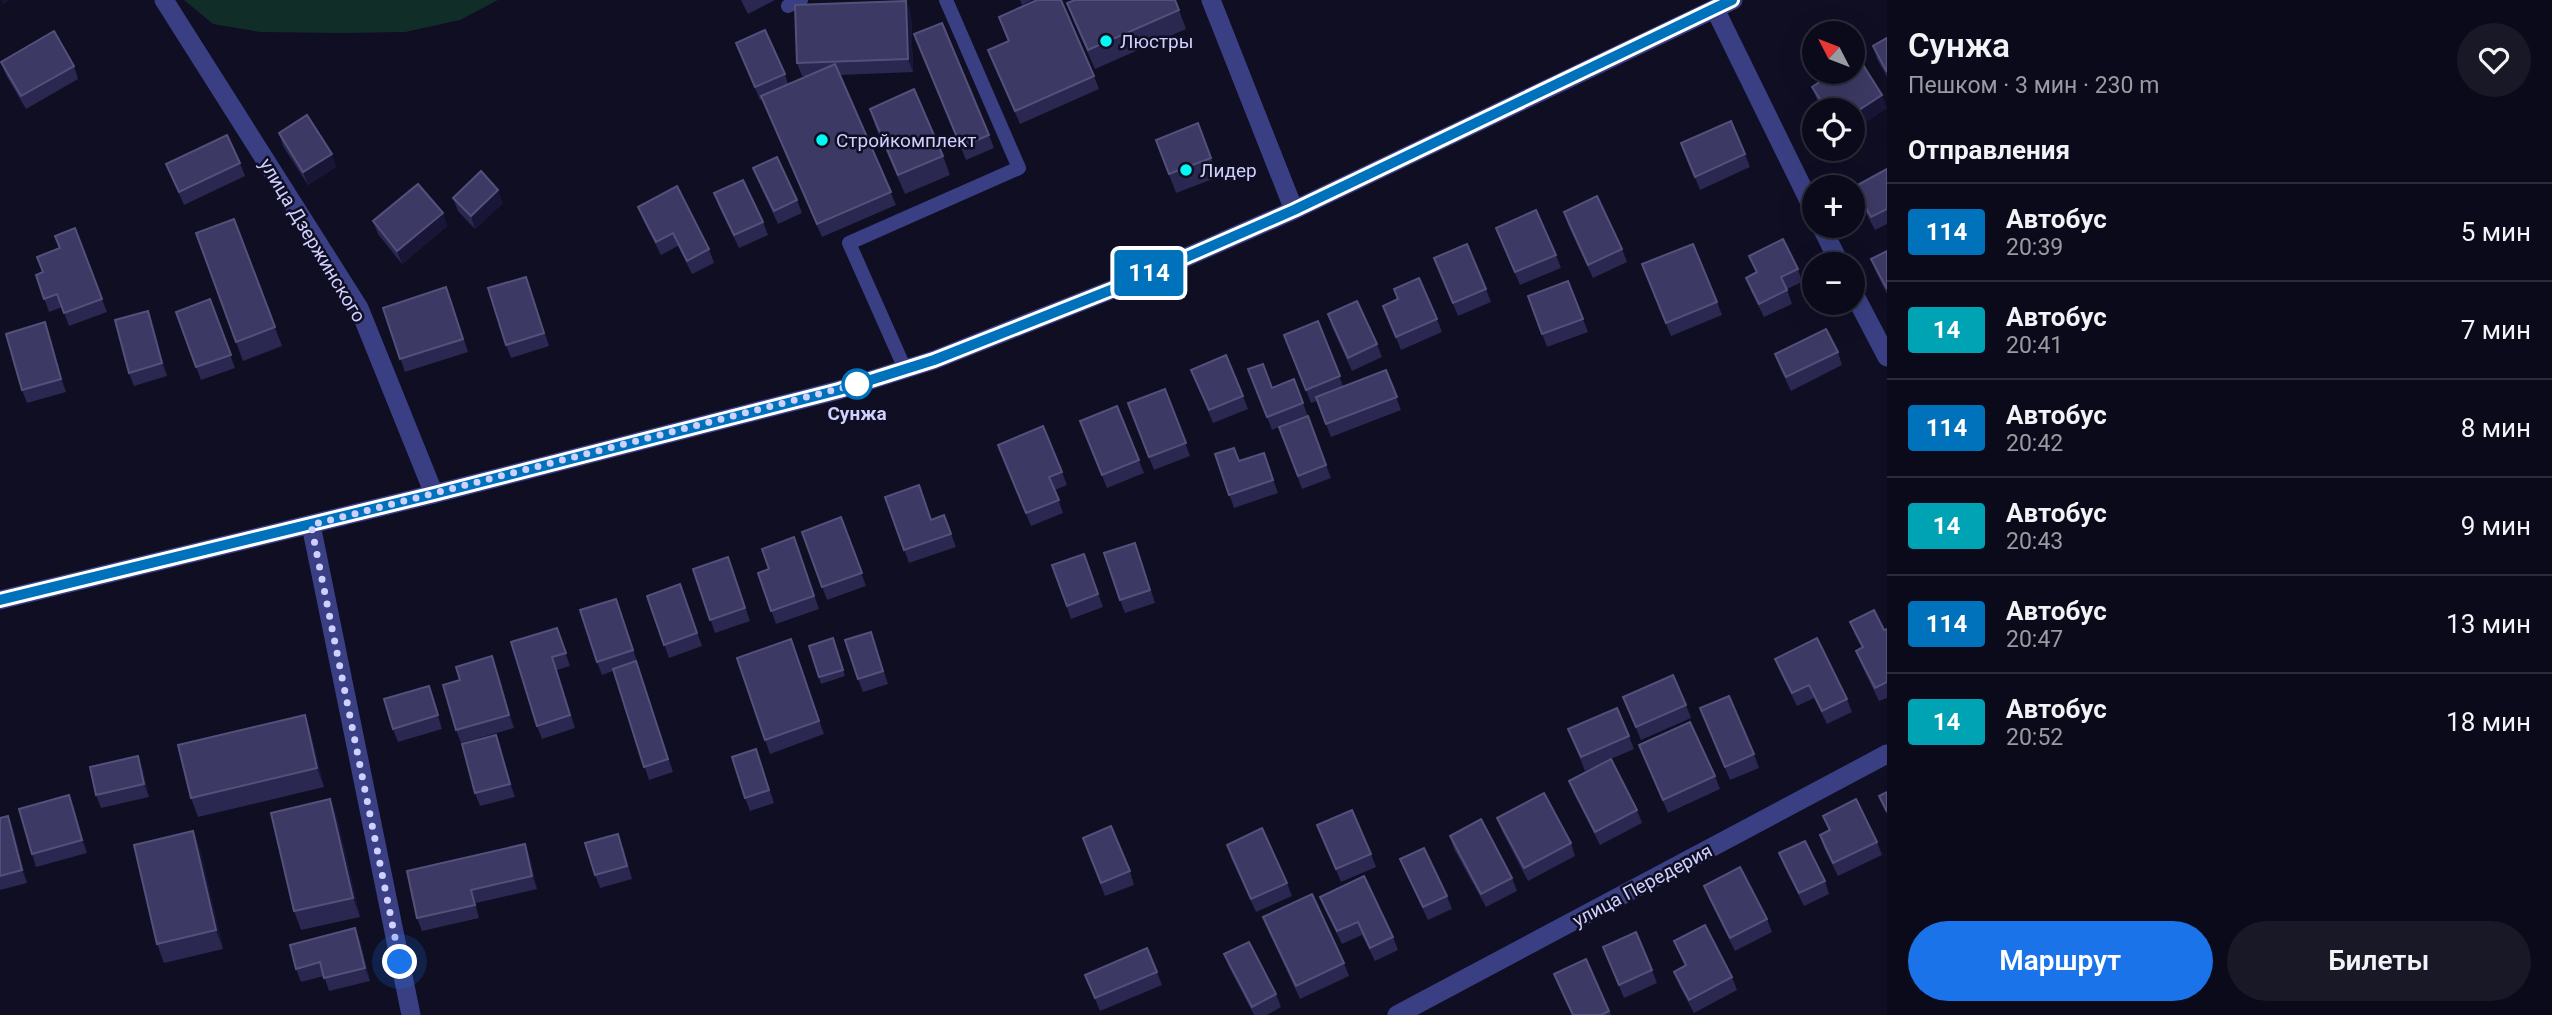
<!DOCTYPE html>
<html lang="ru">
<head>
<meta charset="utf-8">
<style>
  :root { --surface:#0b0a1a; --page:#191827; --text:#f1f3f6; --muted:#9a9aa2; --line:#2b2b39; --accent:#1a73e8 }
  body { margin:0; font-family:Roboto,sans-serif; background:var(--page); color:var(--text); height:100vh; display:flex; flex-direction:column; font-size:26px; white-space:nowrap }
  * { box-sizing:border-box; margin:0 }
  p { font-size:23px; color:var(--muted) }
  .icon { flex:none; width:38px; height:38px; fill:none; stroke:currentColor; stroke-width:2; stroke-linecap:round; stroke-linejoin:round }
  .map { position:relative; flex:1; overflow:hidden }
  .details { display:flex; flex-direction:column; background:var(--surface); width:665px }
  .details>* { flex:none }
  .badge { padding:0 14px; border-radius:5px; font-size:24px; line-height:46px }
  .needle { width:46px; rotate:312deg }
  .tools { position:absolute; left:1802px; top:21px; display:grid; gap:14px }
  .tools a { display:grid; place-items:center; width:63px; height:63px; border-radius:50%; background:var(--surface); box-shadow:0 7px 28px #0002,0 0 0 2px var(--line); font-size:35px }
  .you { position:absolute; width:35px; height:35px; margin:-18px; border:5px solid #fff; border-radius:50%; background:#1a73e8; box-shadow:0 0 0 10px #1a73e833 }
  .map>.badge { position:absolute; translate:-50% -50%; box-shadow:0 0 0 4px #fff }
  h2 { padding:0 21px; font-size:26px; line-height:63px }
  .round { display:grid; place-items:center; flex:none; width:74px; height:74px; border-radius:37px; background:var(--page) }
  .headline { display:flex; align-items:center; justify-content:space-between; height:119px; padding:0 21px }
  h1 { font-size:33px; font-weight:600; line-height:52px }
  .primary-button { display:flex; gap:14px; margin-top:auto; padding:14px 21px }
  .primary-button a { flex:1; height:80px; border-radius:42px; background:var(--accent); color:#fff; font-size:28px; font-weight:600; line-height:80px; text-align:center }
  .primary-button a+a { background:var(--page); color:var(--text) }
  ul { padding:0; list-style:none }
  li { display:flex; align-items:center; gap:21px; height:98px; padding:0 21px; border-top:2px solid var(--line) }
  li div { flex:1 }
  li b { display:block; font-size:26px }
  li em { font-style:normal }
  li .badge { min-width:77px; font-weight:700; text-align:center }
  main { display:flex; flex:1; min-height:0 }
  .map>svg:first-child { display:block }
  .green { fill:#112d28 }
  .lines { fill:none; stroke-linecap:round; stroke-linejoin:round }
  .service { stroke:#393f82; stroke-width:14 }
  .minor { stroke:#393f82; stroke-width:19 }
  .tertiary { stroke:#393f82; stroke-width:19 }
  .wall { fill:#2a2751 }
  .shaded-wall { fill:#181537 }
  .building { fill:#3c3964; stroke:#53517c; stroke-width:2 }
  .line-casing { stroke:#fff; stroke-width:16 }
  .line { stroke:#0072bc; stroke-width:10 }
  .walk { stroke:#d0d0ff; stroke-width:7; stroke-dasharray:0 12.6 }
  .poi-dot { fill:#02f9f4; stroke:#0f0e23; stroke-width:2.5 }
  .stop-dot { fill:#fff; stroke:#0072bc; stroke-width:3.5 }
  .labels { text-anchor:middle; stroke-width:5; stroke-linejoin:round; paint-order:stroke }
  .poi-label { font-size:19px; fill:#d0d0ff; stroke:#0f0e23; text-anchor:start }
  .street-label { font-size:19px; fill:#d0d0ff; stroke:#0f0e23 }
  .stop-label { font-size:19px; font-weight:bold; fill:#d0d0ff; stroke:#0f0e23 }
</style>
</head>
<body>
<main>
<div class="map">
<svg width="1887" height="1015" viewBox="0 0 1887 1015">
  <rect width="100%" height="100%" fill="#0f0e23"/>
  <polygon class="green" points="184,0 498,0 460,20 405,32 342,33 260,32 213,24"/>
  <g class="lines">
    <g class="service">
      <polyline points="788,6 801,0"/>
      <polyline points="905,369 849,243 1019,168 946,0"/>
    </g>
    <g class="minor">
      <polyline points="164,0 359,308 434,494"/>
      <polyline points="1211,0 1294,210"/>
      <polyline points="1715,9 1815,213"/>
      <polyline points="1821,226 1840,264"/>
      <polyline points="1853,292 1887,357"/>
      <polyline points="311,525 411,1015"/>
      <polyline points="1397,1015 1887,754"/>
    </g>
    <polyline class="tertiary" points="0,600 434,494 839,390 934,360 1116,288 1294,210 1733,0"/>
  </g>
  <g class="wall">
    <polygon points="741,0 775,0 748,14"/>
    <polygon points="1020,0 1032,0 1022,5"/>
    <polygon points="906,1 911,14 913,72 840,75 896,205 822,237 762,99 760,100 736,43 785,74 788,84 808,76 802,76 797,63"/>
    <polygon points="1067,3 1179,10 1186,29 1095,69 1074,22"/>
    <polygon points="999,17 1094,76 1099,89 1020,124 988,50 1008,42"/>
    <polygon points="914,34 989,135 994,148 966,160"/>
    <polygon points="1887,38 1887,77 1877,59 1873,46"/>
    <polygon points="1,62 74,66 78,79 26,109 6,75"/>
    <polygon points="1812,87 1887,108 1853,130 1853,110 1824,110 1817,100"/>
    <polygon points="870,109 943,156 950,175 905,194 876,128"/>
    <polygon points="1198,123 1218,177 1176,193 1156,140"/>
    <polygon points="279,133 336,167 308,185 283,146"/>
    <polygon points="1681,143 1745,154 1750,167 1700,190"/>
    <polygon points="240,163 245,176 184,205 166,164"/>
    <polygon points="753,168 797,200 802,213 778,224 758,181"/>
    <polygon points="1887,169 1887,224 1875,230 1859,200 1854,187"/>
    <polygon points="714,193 763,222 768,235 739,248 719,207"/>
    <polygon points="453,198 503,203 475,229 458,211"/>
    <polygon points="638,207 709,249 714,263 692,274 678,246 661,255 643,220"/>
    <polygon points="1564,212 1622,249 1627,262 1593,278 1568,225"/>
    <polygon points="443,213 447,226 402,264 378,234 373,221"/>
    <polygon points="234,219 282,346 243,361 196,233"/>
    <polygon points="75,228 107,312 69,326 62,307 49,312 36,275 43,272"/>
    <polygon points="1496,228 1556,255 1561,268 1520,285"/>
    <polygon points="1887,251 1887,294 1876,272 1871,259"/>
    <polygon points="1749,256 1798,269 1802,282 1787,289 1792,304 1764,317 1751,291 1746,278 1756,273"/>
    <polygon points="1434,258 1486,289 1491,302 1458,316"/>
    <polygon points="1647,277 1717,302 1722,315 1671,336"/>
    <polygon points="1568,281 1588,332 1547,347 1528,296"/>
    <polygon points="531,290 549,346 511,358 506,345"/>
    <polygon points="210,299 235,368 201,380 176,312"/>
    <polygon points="451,300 468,352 405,372 383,308"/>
    <polygon points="1383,306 1437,319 1442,332 1401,350"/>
    <polygon points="148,311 167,376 134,386 129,373"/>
    <polygon points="1328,314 1377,344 1382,357 1352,371 1332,327"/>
    <polygon points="1318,321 1343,386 1386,370 1401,410 1331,437 1317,401 1311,403 1284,335"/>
    <polygon points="45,322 66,392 27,403 22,390"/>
    <polygon points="1838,352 1842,365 1791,391 1780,368 1775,354"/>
    <polygon points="1248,369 1272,388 1294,379 1331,478 1302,489 1279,427 1272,430"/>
    <polygon points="1191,370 1243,396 1248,409 1213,423"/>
    <polygon points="1165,389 1190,456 1154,470 1128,403"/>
    <polygon points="1117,406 1144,473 1107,488 1085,434"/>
    <polygon points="998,445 1062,472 1067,485 1055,490 1063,513 1031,526"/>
    <polygon points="1264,453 1278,493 1234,508 1215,454 1239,461"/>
    <polygon points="885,497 931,520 944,515 956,547 909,563"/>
    <polygon points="841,517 866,586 827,600 802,532"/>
    <polygon points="794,537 819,609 776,624 758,573 769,569"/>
    <polygon points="1084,554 1103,607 1071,619 1052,565"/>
    <polygon points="1140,556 1155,603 1125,613 1120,600"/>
    <polygon points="728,557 750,621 715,633 693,569"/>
    <polygon points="680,584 702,646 669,658 647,596"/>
    <polygon points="621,612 673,772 649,780 613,671 602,675 597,662"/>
    <polygon points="1850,622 1884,630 1887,629 1887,698 1879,701 1861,664 1856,651 1862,648 1855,635"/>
    <polygon points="557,628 570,666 557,670 575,728 542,739 537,726"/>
    <polygon points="833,638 845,676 821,684 809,646"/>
    <polygon points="791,639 824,734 770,754 737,658"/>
    <polygon points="875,645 888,684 863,692 858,679"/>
    <polygon points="1775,659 1847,699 1852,712 1827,724 1814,698 1797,706 1780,672"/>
    <polygon points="497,669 514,728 461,743 456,730"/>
    <polygon points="429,686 442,729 398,742 393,729"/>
    <polygon points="1623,697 1686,705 1691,718 1641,740"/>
    <polygon points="1700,708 1754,754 1759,768 1730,780"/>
    <polygon points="305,715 311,734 324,787 198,817 191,798"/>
    <polygon points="1568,729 1629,736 1634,749 1611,759 1637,810 1642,823 1600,845 1574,794 1569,781 1610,760 1585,771"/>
    <polygon points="496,735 515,797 480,806 475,793"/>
    <polygon points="1639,745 1715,776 1720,789 1668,813"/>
    <polygon points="756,749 774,803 750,811 745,798"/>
    <polygon points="143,769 149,797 101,808 96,795"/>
    <polygon points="330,799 337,818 360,917 301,930 294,911"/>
    <polygon points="74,808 87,853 36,867 32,854"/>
    <polygon points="8,816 13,829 27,883 0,890 0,818"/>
    <polygon points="1823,816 1877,842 1882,855 1838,876 1824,848 1820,835 1829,831"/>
    <polygon points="1497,818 1571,843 1575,856 1528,881 1502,831"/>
    <polygon points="1317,825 1371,854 1376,867 1341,882"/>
    <polygon points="193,831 200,850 223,949 164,963 157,944"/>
    <polygon points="1450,836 1512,878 1517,891 1486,907 1454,849"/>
    <polygon points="525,844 530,857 537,889 476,903 479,918 422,931 417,918"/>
    <polygon points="1227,845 1287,883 1292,896 1256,912 1231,858"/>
    <polygon points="623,847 632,879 600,888 595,875"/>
    <polygon points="1087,851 1130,871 1134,885 1105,896"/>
    <polygon points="1779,853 1825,881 1829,894 1804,906 1784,866"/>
    <polygon points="1400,859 1447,896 1452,909 1428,920 1405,872"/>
    <polygon points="1704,886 1767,919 1772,932 1735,951 1709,899"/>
    <polygon points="1320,897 1393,937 1398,950 1375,961 1362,935 1342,944 1325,910"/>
    <polygon points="1263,917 1344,963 1349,976 1300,999 1268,930"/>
    <polygon points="360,941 370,981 329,991 324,976 301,982 296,969"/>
    <polygon points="1674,941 1732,977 1737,990 1694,1013 1679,985 1674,972 1685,966"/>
    <polygon points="1603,947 1652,970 1657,983 1624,998"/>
    <polygon points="1224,954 1276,994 1281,1007 1267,1015 1254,1015 1229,967"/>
    <polygon points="1586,959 1611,1015 1572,1015 1559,987 1554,974"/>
    <polygon points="1157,972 1162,985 1100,1011 1085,975"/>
  </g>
  <g class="shaded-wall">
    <polygon points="1,0 9,0 3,5"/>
    <polygon points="906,1 911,14 913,72 908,59"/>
    <polygon points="1882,95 1887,108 1853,130 1853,114"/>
    <polygon points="332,154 336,167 308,185 303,172"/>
    <polygon points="498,190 503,203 475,229 471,216"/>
    <polygon points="443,213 447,226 402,264 397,251"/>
    <polygon points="148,311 153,324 167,376 162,363"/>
    <polygon points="45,322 50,335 66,392 61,379"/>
    <polygon points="492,656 497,669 514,728 509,715"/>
    <polygon points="305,715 311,734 324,787 317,768"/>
    <polygon points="496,735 501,748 515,797 510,784"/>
    <polygon points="138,756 143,769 149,797 144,784"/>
    <polygon points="69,795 74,808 87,853 82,840"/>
    <polygon points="330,799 337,818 360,917 353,898"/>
    <polygon points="8,816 13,829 27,883 22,870"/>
    <polygon points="193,831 200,850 223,949 216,930"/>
    <polygon points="525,844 530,857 537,889 532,876"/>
    <polygon points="471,890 476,903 479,918 475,905"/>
    <polygon points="355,928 360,941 370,981 365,968"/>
  </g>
  <g class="building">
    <polygon points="1037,0 1061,0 1094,76 1015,111 988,50 1009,41 999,17"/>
    <polygon points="1075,0 1175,0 1179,10 1088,50 1067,3"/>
    <polygon points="906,1 908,59 797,63 795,5"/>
    <polygon points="942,23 989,135 961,147 914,34"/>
    <polygon points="765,30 785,74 755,87 736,43"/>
    <polygon points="54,31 74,66 21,96 1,62"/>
    <polygon points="1887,38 1887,72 1873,46"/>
    <polygon points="1858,57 1882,95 1853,114 1853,110 1827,110 1812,87 1835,72 1853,72 1853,60"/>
    <polygon points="835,64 891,192 817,224 761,96"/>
    <polygon points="914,89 943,156 898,175 870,109"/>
    <polygon points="307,115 332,154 303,172 279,133"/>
    <polygon points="1731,121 1745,154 1695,177 1681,143"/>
    <polygon points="1198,123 1211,158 1169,174 1156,140"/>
    <polygon points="227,135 240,163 179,192 166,164"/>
    <polygon points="777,157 797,200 774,211 753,168"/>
    <polygon points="1887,169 1887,209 1871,217 1854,187"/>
    <polygon points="481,171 498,190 471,216 453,198"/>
    <polygon points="743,180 763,222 734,235 714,193"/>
    <polygon points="418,184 443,213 397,251 373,221"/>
    <polygon points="677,186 709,249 687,261 673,233 656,242 638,207"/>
    <polygon points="1597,196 1622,249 1588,265 1564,212"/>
    <polygon points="1536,210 1556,255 1515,272 1496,228"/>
    <polygon points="234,219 275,327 236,342 196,233"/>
    <polygon points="75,228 102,299 64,313 57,294 44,299 36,275 43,272 37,257 60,248 55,236"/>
    <polygon points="1783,239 1798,269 1781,277 1787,290 1759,304 1746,278 1757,272 1749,256"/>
    <polygon points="1467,244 1486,289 1453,303 1434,258"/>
    <polygon points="1693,244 1717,302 1666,323 1642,264"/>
    <polygon points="1887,251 1887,289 1871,259"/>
    <polygon points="526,277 544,333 506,345 488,288"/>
    <polygon points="1419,278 1437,319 1396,337 1383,306 1398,299 1394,289"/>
    <polygon points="1568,281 1583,319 1542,334 1528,296"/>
    <polygon points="446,287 463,339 400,359 383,308"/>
    <polygon points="210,299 231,355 196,367 176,312"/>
    <polygon points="1357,301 1377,344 1348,358 1328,314"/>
    <polygon points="148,311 162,363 129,373 115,320"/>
    <polygon points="1318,321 1340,376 1306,390 1284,335"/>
    <polygon points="45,322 61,379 22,390 6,334"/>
    <polygon points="1826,329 1838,352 1786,377 1775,354"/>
    <polygon points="1226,355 1243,396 1209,410 1191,370"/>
    <polygon points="1263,364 1272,388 1294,379 1303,403 1267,417 1248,369"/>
    <polygon points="1386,370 1397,397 1326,424 1316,397"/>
    <polygon points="1165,389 1186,443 1149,457 1128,403"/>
    <polygon points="1117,406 1139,460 1102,475 1080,421"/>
    <polygon points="1308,416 1326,465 1298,476 1279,427"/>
    <polygon points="1043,426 1062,472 1049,477 1059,500 1026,513 998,445"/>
    <polygon points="1234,448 1239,461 1264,453 1273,480 1229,495 1215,454"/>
    <polygon points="919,485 931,520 944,515 951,534 904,550 885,497"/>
    <polygon points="841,517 862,573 822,587 802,532"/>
    <polygon points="794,537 814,596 771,611 758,573 769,569 762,549"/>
    <polygon points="1135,543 1150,590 1120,600 1104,553"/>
    <polygon points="1084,554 1098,594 1067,606 1052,565"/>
    <polygon points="728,557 745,608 710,620 693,569"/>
    <polygon points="680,584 697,633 664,645 647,596"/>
    <polygon points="616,599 633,650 597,662 580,610"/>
    <polygon points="1874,610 1884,630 1887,629 1887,682 1875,688 1856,651 1863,647 1850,622"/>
    <polygon points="557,628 566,653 552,657 570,715 537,726 511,642"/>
    <polygon points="871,632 883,671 858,679 845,640"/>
    <polygon points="833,638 843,670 819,677 809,646"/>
    <polygon points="1817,638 1847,699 1822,711 1809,685 1792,693 1775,659"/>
    <polygon points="791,639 819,721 765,740 737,658"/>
    <polygon points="492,656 509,715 456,730 443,685 460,680 456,667"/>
    <polygon points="636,661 668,759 644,767 613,669"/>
    <polygon points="1673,675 1686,705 1636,727 1623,697"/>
    <polygon points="429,686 438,715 393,729 384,699"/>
    <polygon points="1729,696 1754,754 1725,767 1700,708"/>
    <polygon points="1617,708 1629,736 1581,757 1568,729"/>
    <polygon points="305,715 317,768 191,798 178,745"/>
    <polygon points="1690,722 1715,776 1663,800 1639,745"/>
    <polygon points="496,735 510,784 475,793 462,744"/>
    <polygon points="756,749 769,790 745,798 732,757"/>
    <polygon points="138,756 144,784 96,795 90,767"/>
    <polygon points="1611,759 1637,810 1595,832 1569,781"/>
    <polygon points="1887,792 1887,812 1879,796"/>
    <polygon points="1544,793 1571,843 1524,868 1497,818"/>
    <polygon points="69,795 82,840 32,854 19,809"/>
    <polygon points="330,799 353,898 294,911 271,813"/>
    <polygon points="1856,799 1877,842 1833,863 1820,835 1830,830 1823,816"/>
    <polygon points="1352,810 1371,854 1336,869 1317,825"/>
    <polygon points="8,816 22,870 0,876 0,818"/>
    <polygon points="1481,819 1512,878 1481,894 1450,836"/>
    <polygon points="1111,826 1130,871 1101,883 1083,838"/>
    <polygon points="1262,828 1287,883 1251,899 1227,845"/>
    <polygon points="193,831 216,930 157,944 134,845"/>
    <polygon points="618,834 627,866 595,875 585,843"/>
    <polygon points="1805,841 1825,881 1799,893 1779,853"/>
    <polygon points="525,844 532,876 471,890 475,905 417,918 407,871"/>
    <polygon points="1424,848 1447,896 1423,907 1400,859"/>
    <polygon points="1740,867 1767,919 1730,938 1704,886"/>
    <polygon points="1364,876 1393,937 1370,948 1358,922 1337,931 1320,897"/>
    <polygon points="1312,894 1344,963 1296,986 1263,917"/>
    <polygon points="1705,925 1732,977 1689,1000 1674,972 1686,965 1674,941"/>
    <polygon points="355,928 365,968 324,978 320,962 296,969 290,945"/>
    <polygon points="1636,932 1652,970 1619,985 1603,947"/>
    <polygon points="1249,942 1276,994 1252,1007 1224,954"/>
    <polygon points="1147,948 1157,972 1095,998 1085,975"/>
    <polygon points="1586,959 1609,1011 1601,1015 1573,1015 1554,974"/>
  </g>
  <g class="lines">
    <defs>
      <polyline id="line" points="0,600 434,494 839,390 934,360 1116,288 1294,210 1732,0"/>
    </defs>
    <use href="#line" class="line-casing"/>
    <use href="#line" class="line"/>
    <polyline class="walk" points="400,962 311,525 861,383 857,384"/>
  </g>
  <g class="poi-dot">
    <circle cx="1106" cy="41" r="7"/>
    <circle cx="822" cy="140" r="7"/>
    <circle cx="1186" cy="170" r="7"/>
  </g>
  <circle class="stop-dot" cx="857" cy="384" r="14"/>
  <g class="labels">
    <g class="poi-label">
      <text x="1120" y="48">Люстры</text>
      <text x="836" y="147">Стройкомплект</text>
      <text x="1200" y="177">Лидер</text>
    </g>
    <g class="street-label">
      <text transform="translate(313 240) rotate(59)" y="7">улица Дзержинского</text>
      <text transform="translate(1642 885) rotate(-28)" y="7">улица Передерия</text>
    </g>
    <g class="stop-label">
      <text x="857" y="420">Сунжа</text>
    </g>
  </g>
</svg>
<div class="tools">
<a><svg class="needle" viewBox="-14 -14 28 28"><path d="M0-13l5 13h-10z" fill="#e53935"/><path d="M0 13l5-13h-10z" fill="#9a9aa2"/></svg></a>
<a><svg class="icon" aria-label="locate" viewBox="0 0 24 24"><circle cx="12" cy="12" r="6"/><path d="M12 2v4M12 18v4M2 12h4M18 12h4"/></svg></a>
<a>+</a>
<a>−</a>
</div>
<div class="you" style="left:400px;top:962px"></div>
<b class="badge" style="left:1149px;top:273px;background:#0072bc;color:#fff">114</b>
</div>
<section class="details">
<div class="headline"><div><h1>Сунжа</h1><p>Пешком · 3 мин · 230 m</p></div><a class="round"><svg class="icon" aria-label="heart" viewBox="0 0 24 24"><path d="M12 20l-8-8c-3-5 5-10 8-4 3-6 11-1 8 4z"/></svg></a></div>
<h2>Отправления</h2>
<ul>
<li><span class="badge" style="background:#0072bc;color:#fff">114</span><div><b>Автобус</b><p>20:39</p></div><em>5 мин</em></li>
<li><span class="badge" style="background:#00a3b4;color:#fff">14</span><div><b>Автобус</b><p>20:41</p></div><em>7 мин</em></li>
<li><span class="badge" style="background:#0072bc;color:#fff">114</span><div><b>Автобус</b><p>20:42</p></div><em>8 мин</em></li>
<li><span class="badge" style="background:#00a3b4;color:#fff">14</span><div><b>Автобус</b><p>20:43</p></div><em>9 мин</em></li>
<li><span class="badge" style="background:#0072bc;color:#fff">114</span><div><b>Автобус</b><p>20:47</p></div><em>13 мин</em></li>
<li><span class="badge" style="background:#00a3b4;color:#fff">14</span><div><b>Автобус</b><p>20:52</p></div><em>18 мин</em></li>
</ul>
<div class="primary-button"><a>Маршрут</a><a>Билеты</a></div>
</section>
</main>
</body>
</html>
